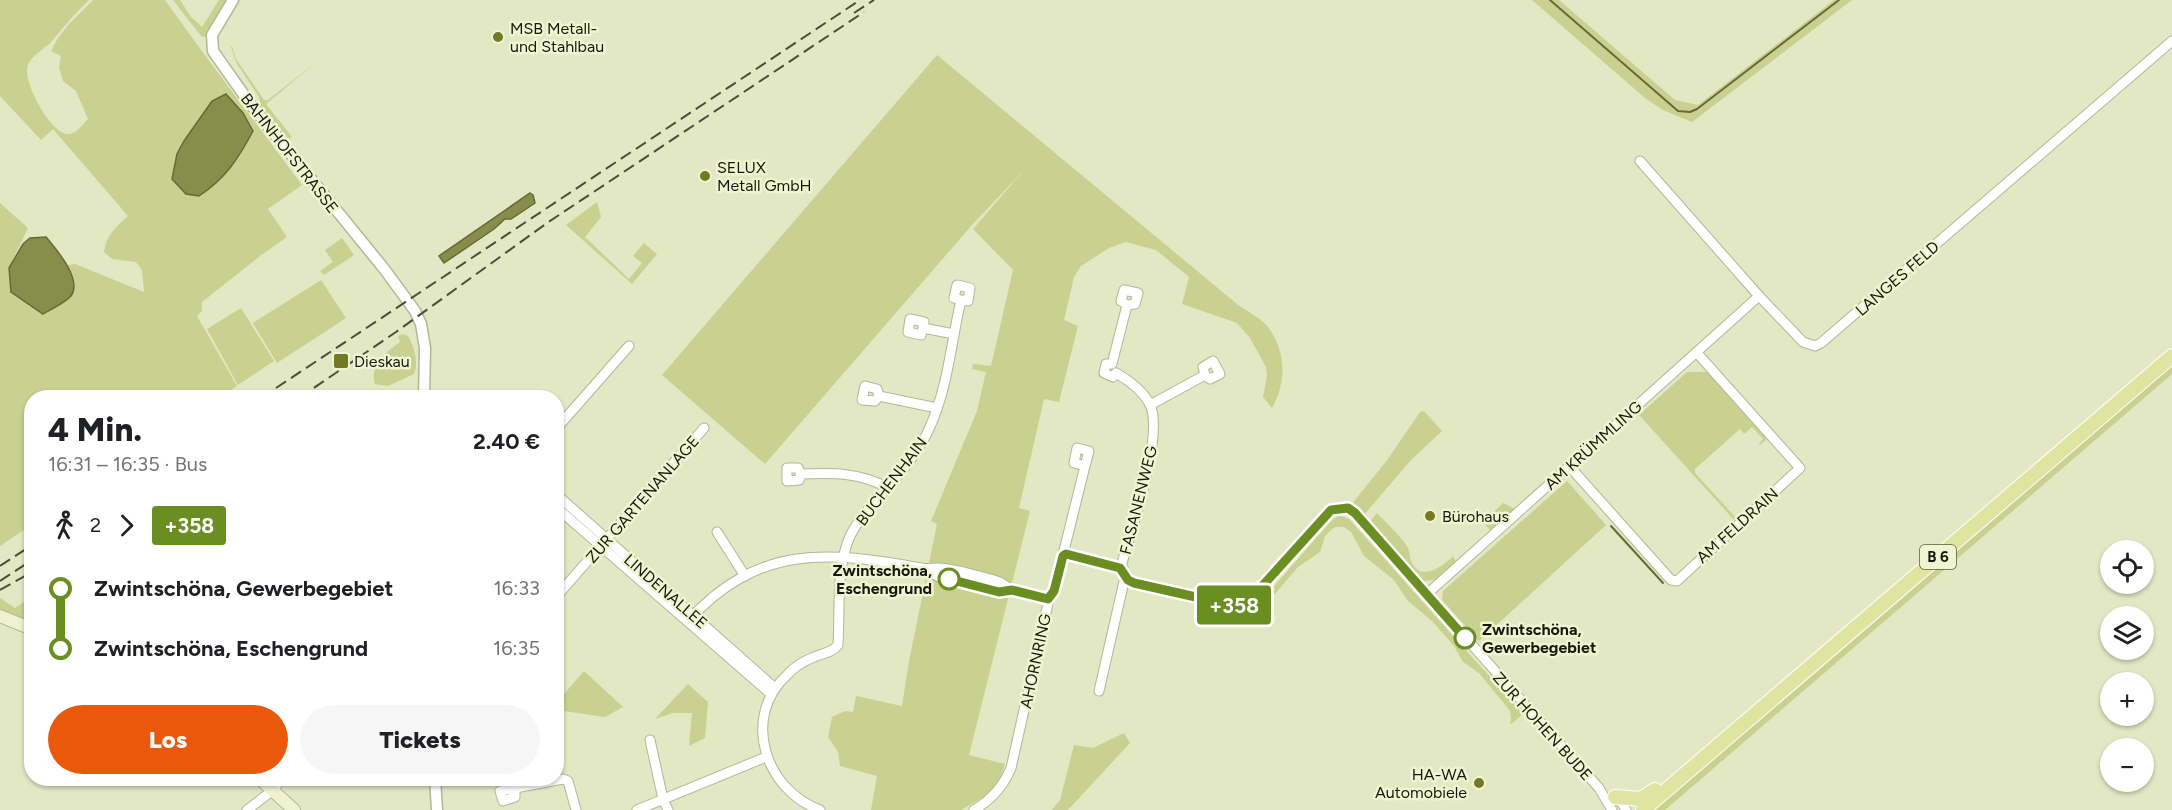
<!DOCTYPE html>
<html lang="de">
<head>
<meta charset="utf-8">
<style>
  :root { --surface:#fff; --page:#f6f6f6; --text:#202124; --muted:#757577; --accent:#ea580c }
  body { margin:0; font-family:Figtree,sans-serif; background:var(--page); color:var(--text); height:100vh; display:flex; flex-direction:column; font-size:22px; white-space:nowrap }
  * { box-sizing:border-box; margin:0 }
  p { font-size:20px; color:var(--muted) }
  .icon { flex:none; width:33px; height:33px; fill:none; stroke:currentColor; stroke-width:2; stroke-linecap:round; stroke-linejoin:round }
  .map { position:relative; flex:1; overflow:hidden }
  .side { position:absolute; left:24px; top:390px; width:540px; height:396px; display:flex; flex-direction:column; background:var(--surface); border-radius:24px; box-shadow:0 2px 4px #0004 }
  .side>* { flex:none }
  .badge { padding:0 12px; border-radius:4px; font-size:21px; line-height:39px }
  .fabs { position:absolute; left:2100px; top:540px; display:grid; gap:12px }
  .fabs a { display:grid; place-items:center; width:54px; height:54px; border-radius:50%; background:var(--surface); box-shadow:0 2px 4px #0004; font-size:30px }
  .map>.badge { position:absolute; translate:-50% -50%; box-shadow:0 0 0 3px #fff }
  .legs { display:flex; align-items:center; gap:9px; height:66px; padding:0 24px; font-size:20px }
  .legs p { margin-inline-start:auto }
  .overview { display:flex; align-items:center; justify-content:space-between; height:102px; padding:0 24px }
  h1 { font-size:33px; font-weight:800; line-height:45px }
  .action { display:flex; gap:12px; margin-top:auto; padding:12px 24px }
  .action a { flex:1; height:69px; border-radius:36px; background:var(--accent); color:#fff; font-size:24px; font-weight:800; line-height:69px; text-align:center }
  .action a+a { background:var(--page); color:var(--text) }
  ul { padding:0 24px; list-style:none }
  li { display:flex; align-items:center; gap:21px; height:60px; font-size:22px }
  li i { display:grid; place-items:center; width:9px; height:100%; margin:0 8px; background:currentColor }
  li i::after { content:''; width:15px; height:15px; margin:-8px; border:4px solid; border-radius:50%; background:var(--surface) }
  li p { margin-inline-start:auto }
  li:first-child i { background:linear-gradient(#0000 50%,currentColor 0) }
  li:last-child i { background:linear-gradient(currentColor 50%,#0000 0) }
  .map>svg:first-child { display:block }
  .green { fill:#c9d190 }
  .water { fill:#878e4a; stroke:#656b37; stroke-width:1.5 }
  .lines { fill:none; stroke-linecap:round; stroke-linejoin:round }
  .stream { stroke:#656b37; stroke-width:2 }
  .minor-casing { stroke:#b3b796; stroke-width:11 }
  .tertiary-casing { stroke:#b3b796; stroke-width:13 }
  .secondary-casing { stroke:#b3b796; stroke-width:14 }
  .primary-casing { stroke:#fff; stroke-width:16 }
  .minor { stroke:#fff; stroke-width:9 }
  .tertiary { stroke:#fff; stroke-width:10 }
  .secondary { stroke:#eff2d0; stroke-width:12 }
  .primary { stroke:#dfe5a0; stroke-width:14 }
  .rail { stroke:#4a4d3a; stroke-width:2; stroke-dasharray:12 6; stroke-linecap:butt }
  .line-1-casing { stroke:#fff; stroke-width:14 }
  .line-1 { stroke:#6b8e23; stroke-width:9 }
  .poi-dot { fill:#737a23; stroke:#eff4d1; stroke-width:2 }
  .stop-1-dot { fill:#fff; stroke:#6b8e23; stroke-width:3 }
  .labels { text-anchor:middle; stroke-width:5; stroke-linejoin:round; paint-order:stroke }
  .shield { fill:#eff4d1; stroke:#585b47; stroke-width:1.5 }
  .shield-label { font-size:15px; font-weight:bold; fill:#17190c }
  .poi-label { font-size:16px; fill:#17190c; stroke:#eff4d1; text-anchor:start }
  .street-label { font-size:16px; fill:#17190c; stroke:#eff4d1 }
  .stop-label { font-size:16px; font-weight:bold; fill:#17190c; stroke:#eff4d1; text-anchor:end }
</style>
</head>
<body>
<div class="map">
<svg width="2172" height="810" viewBox="0 0 2172 810">
  <rect width="100%" height="100%" fill="#e2e7c4"/>
  <g class="green">
    <path d="M0,0h89c-14,13 -25,27 -37,41 -8,9 -23,15 -25,28 -2,16 25,68 43,65 7,-1 13,-10 18,-15l-12,-28 -13,-10 -4,-14 2,-11 -10,-5 7,-13 11,-14 24,-24h72c44,62 91,123 137,185l-34,24 19,28 -27,19 -58,46v9l-5,5 40,70 -15,11 -190,1 -1,127 -31,21v-343l28,25 -19,40 65,21 -6,-24 7,-1 69,28 -2,-22 -6,-8 -24,-3 -8,-7c2,-17 12,-25 24,-36l-75,-87 -12,11 -41,-44z"/>
    <polygon points="173,0 180,0 191,17 202,27 219,0 227,0 205,37 201,36"/>
    <polygon points="1532,0 1559,0 1675,100 1698,105 1834,0 1852,0 1692,122 1663,110 1645,98"/>
    <polygon points="232,46 236,59 264,100 268,100 315,63 266,104 292,137 289,139 261,107 259,97 236,62 231,47"/>
    <path d="M937,55l300,249c9,7 24,14 31,23 18,24 19,55 4,81l-9,-11 4,-22 -1,-8 -16,-29 -13,-15 -55,-19 7,-27 -33,-27 -30,-8 -17,6 -28,18 -7,11 -10,43 14,6 -19,76 -15,-3 -25,109 11,3 -61,244 36,9 -6,18 -10,12 -28,16h-90l6,-34 -37,-10 -2,-14 -10,-15 4,-20 13,-6 8,1 3,-16 46,10 7,-45 28,-137 -6,-3 46,-110 9,-39 -14,-3 1,-5 18,2 22,-96 -40,-41 52,-60 -53,56 -207,239 -103,-89z"/>
    <polygon points="597,202 601,217 585,237 629,279 642,263 633,256 644,243 657,254 632,284 566,225"/>
    <polygon points="342,238 354,255 324,275 320,271 333,262 325,250"/>
    <polygon points="321,280 346,318 277,363 253,323"/>
    <polygon points="241,308 274,361 238,385 207,329"/>
    <path d="M403,334l5,2c6,10 11,27 6,38l-26,12 -13,-2c-6,-18 12,-33 25,-42l-2,-6z"/>
    <polygon points="2172,362 2172,374 1665,810 1653,810"/>
    <polygon points="1687,372 1708,372 1766,437 1766,440 1760,445 1759,444 1763,439 1752,427 1744,434 1740,429 1695,469 1695,473 1738,520 1736,522 1639,415"/>
    <polygon points="1424,411 1442,431 1411,460 1363,516 1351,505 1388,459 1420,412"/>
    <polygon points="1567,481 1606,525 1479,641 1442,600 1443,591"/>
    <polygon points="1503,503 1515,509 1491,531 1483,522"/>
    <path d="M1377,513c6,7 28,27 31,35 2,4 1,9 3,13 10,22 31,6 42,-5l3,6 -21,18 -13,1 -53,-58z"/>
    <polygon points="1339,515 1349,519 1523,714 1510,725 1511,720 1510,711 1479,673 1463,662 1454,646 1432,621 1408,601 1394,580 1364,556 1351,532 1344,527 1335,527 1331,530 1325,536 1320,552 1298,567 1260,611 1251,618 1220,613 1215,619 1216,609 1248,616 1331,521"/>
    <polygon points="31,597 31,624 0,609 0,598 15,608"/>
    <polygon points="584,671 623,707 605,717 557,710 557,702"/>
    <polygon points="688,684 708,702 705,738 689,746 692,713 673,713 655,719"/>
    <polygon points="1124,733 1130,743 1068,810 1052,810 1060,800 1074,745 1093,748"/>
  </g>
  <g class="water">
    <path d="M226,94l17,19 10,18c-15,28 -27,47 -54,65l-13,-2 -14,-15 5,-25 7,-13 28,-40z"/>
    <polygon points="530,193 533,195 535,203 511,219 505,219 494,229 444,263 439,256"/>
    <path d="M46,237c9,11 37,42 25,59 -6,7 -20,13 -28,18l-32,-22 -2,-24 14,-24 7,-6z"/>
  </g>
  <g class="lines">
    <g class="stream">
      <polyline points="1550,0 1678,111 1690,112 1697,109 1839,0"/>
      <polyline points="1611,526 1663,583"/>
    </g>
    <defs>
      <g id="minor">
        <polyline points="1640,161 1759,296 1803,342 1815,346 1821,343 2172,41"/>
        <polyline points="923,328 921,335 908,332 910,319 924,322 923,328 954,334"/>
        <polyline points="879,396 875,401 862,400 865,386 877,389 879,396 937,408"/>
        <polyline points="1150,405 1205,375 1210,379 1220,374 1213,361 1203,367 1205,375"/>
        <polyline points="556,429 629,346"/>
        <polyline points="1570,467 1671,580 1677,581 1800,468 1697,353"/>
        <path d="M801,474l-2,6 -12,1v-13h11l3,6c31,-1 59,-2 87,14"/>
        <polyline points="556,494 775,688"/>
        <polyline points="556,507 771,694"/>
        <polyline points="717,532 745,576"/>
        <path d="M1063,556l3,-2 52,13c7,4 7,13 16,16l106,24 7,-4 84,-93 17,-2 7,5 244,275 13,22"/>
        <polyline points="926,569 939,577 999,592 1012,590"/>
        <polyline points="1427,594 1759,296"/>
        <polyline points="556,597 704,428"/>
        <path d="M688,621c70,-77 139,-70 233,-53 6,1 11,0 18,0 14,0 43,9 58,13 6,2 10,7 16,9 11,5 24,6 36,9"/>
        <path d="M1099,691l26,-114 -3,-14c10,-35 42,-128 28,-159 -8,-14 -20,-23 -34,-31l-3,4 -9,-4 2,-9h6l15,-59 8,-1 3,-11 -14,-3 -3,11 6,4"/>
        <polyline points="650,740 663,799 668,810"/>
        <polyline points="515,789 515,797 503,801 500,791 563,779 568,781 576,810"/>
        <polyline points="1614,797 1622,803 1626,810"/>
        <polyline points="247,810 273,790 282,778"/>
        <polyline points="637,810 766,757"/>
        <path d="M820,810c-55,-20 -79,-93 -33,-135 7,-8 17,-14 27,-18 9,-4 18,-4 24,-12 2,-33 -2,-78 12,-109 9,-18 23,-32 36,-47 17,-18 33,-38 43,-60 19,-41 22,-86 32,-129l7,1 2,-13 -13,-3 -3,13 7,2"/>
        <path d="M974,810c17,-10 30,-25 37,-42l38,-169 5,-8 31,-125 -11,-3 3,-15 12,3 -4,15"/>
      </g>
      <g id="tertiary">
        <polyline points="233,0 212,35 213,51 251,105 385,270 415,311 421,324 425,348 424,398"/>
        <polyline points="435,778 437,810"/>
      </g>
      <g id="secondary">
        <polyline points="0,616 32,629"/>
        <polyline points="259,778 294,810"/>
      </g>
      <g id="primary">
        <polyline points="1615,797 1641,799 1655,790"/>
        <polyline points="1643,810 2172,356"/>
      </g>
    </defs>
    <use href="#minor" class="minor-casing"/>
    <use href="#tertiary" class="tertiary-casing"/>
    <use href="#secondary" class="secondary-casing"/>
    <use href="#primary" class="primary-casing"/>
    <use href="#minor" class="minor"/>
    <use href="#tertiary" class="tertiary"/>
    <use href="#secondary" class="secondary"/>
    <use href="#primary" class="primary"/>
    <g class="rail">
      <polyline points="854,13 874,0"/>
      <polyline points="261,398 860,0"/>
      <polyline points="299,398 396,332 547,223 864,12"/>
      <polyline points="0,566 32,545"/>
      <polyline points="0,581 32,560"/>
      <polyline points="0,590 32,572"/>
    </g>
  </g>
  <g class="lines">
    <defs>
      <polyline id="line-1" points="949,579 999,592 1012,590 1048,599 1054,591 1063,556 1066,554 1120,568 1128,580 1134,583 1240,607 1247,603 1331,510 1348,508 1355,513 1465,638"/>
    </defs>
    <use href="#line-1" class="line-1-casing"/>
    <use href="#line-1" class="line-1"/>
  </g>
  <g class="poi-dot">
    <circle cx="498" cy="37" r="6"/>
    <circle cx="705" cy="176" r="6"/>
    <rect x="333" y="353" width="16" height="16" rx="3"/>
    <circle cx="1430" cy="516" r="6"/>
    <circle cx="1479" cy="783" r="6"/>
  </g>
  <g class="stop-1-dot">
    <circle cx="949" cy="579" r="10"/>
    <circle cx="1465" cy="638" r="10"/>
  </g>
  <g class="labels">
    <rect class="shield" x="1920" y="545" width="36" height="24" rx="4.5"/>
    <g class="shield-label">
      <text x="1938" y="562">B 6</text>
    </g>
    <g class="poi-label">
      <text x="510" y="34">MSB Metall-<tspan x="510" dy="18">und Stahlbau</tspan></text>
      <text x="717" y="173">SELUX<tspan x="717" dy="18">Metall GmbH</tspan></text>
      <text x="354" y="367">Dieskau</text>
      <text x="1442" y="522">Bürohaus</text>
      <text x="1467" y="780" text-anchor="end">HA-WA<tspan x="1467" dy="18">Automobiele</tspan></text>
    </g>
    <g class="street-label">
      <text transform="translate(290 153) rotate(52)" y="6">BAHNHOFSTRASSE</text>
      <text transform="translate(1897 278) rotate(-41)" y="6">LANGES FELD</text>
      <text transform="translate(1593 445) rotate(-42)" y="6">AM KRÜMMLING</text>
      <text transform="translate(891 481) rotate(-53)" y="6">BUCHENHAIN</text>
      <text transform="translate(642 499) rotate(-49)" y="6">ZUR GARTENANLAGE</text>
      <text transform="translate(1138 500) rotate(-76)" y="6">FASANENWEG</text>
      <text transform="translate(1737 525) rotate(-42)" y="6">AM FELDRAIN</text>
      <text transform="translate(666 591) rotate(41)" y="6">LINDENALLEE</text>
      <text transform="translate(1035 661) rotate(-78)" y="6">AHORNRING</text>
      <text transform="translate(1543 726) rotate(48)" y="6">ZUR HOHEN BUDE</text>
    </g>
    <g class="stop-label">
      <text x="932" y="576">Zwintschöna,<tspan x="932" dy="18">Eschengrund</tspan></text>
      <text x="1482" y="635" text-anchor="start">Zwintschöna,<tspan x="1482" dy="18">Gewerbegebiet</tspan></text>
    </g>
  </g>
</svg>
<div class="fabs">
<a><svg class="icon" aria-label="locate" viewBox="0 0 24 24"><circle cx="12" cy="12" r="6"/><path d="M12 2v4M12 18v4M2 12h4M18 12h4"/></svg></a>
<a><svg class="icon" aria-label="layers" viewBox="0 0 24 24"><path d="M12 4l9 5-9 5-9-5zM3 14l9 5 9-5"/></svg></a>
<a>+</a>
<a>−</a>
</div>
<b class="badge" style="left:1234px;top:605px;background:#6b8e23;color:#fff">+358</b>
<section class="side">
<div class="overview"><div><h1>4 Min.</h1><p>16:31 – 16:35 · Bus</p></div><b>2.40 €</b></div>
<div class="legs"><svg class="icon" aria-label="walk" viewBox="0 0 24 24"><circle cx="13" cy="4" r="2"/><path d="M13 8l-2 6 4 7M11 14l-3 7M7 12l3-4h3l4 4"/></svg>2<svg class="icon" aria-label="forward" viewBox="0 0 24 24"><path d="M9 5l7 7-7 7"/></svg><b class="badge" style="background:#6b8e23;color:#fff">+358</b></div>
<ul>
<li><i style="color:#6b8e23"></i><b>Zwintschöna, Gewerbegebiet</b><p>16:33</p></li>
<li><i style="color:#6b8e23"></i><b>Zwintschöna, Eschengrund</b><p>16:35</p></li>
</ul>
<div class="action"><a>Los</a><a>Tickets</a></div>
</section>
</div>
</body>
</html>
